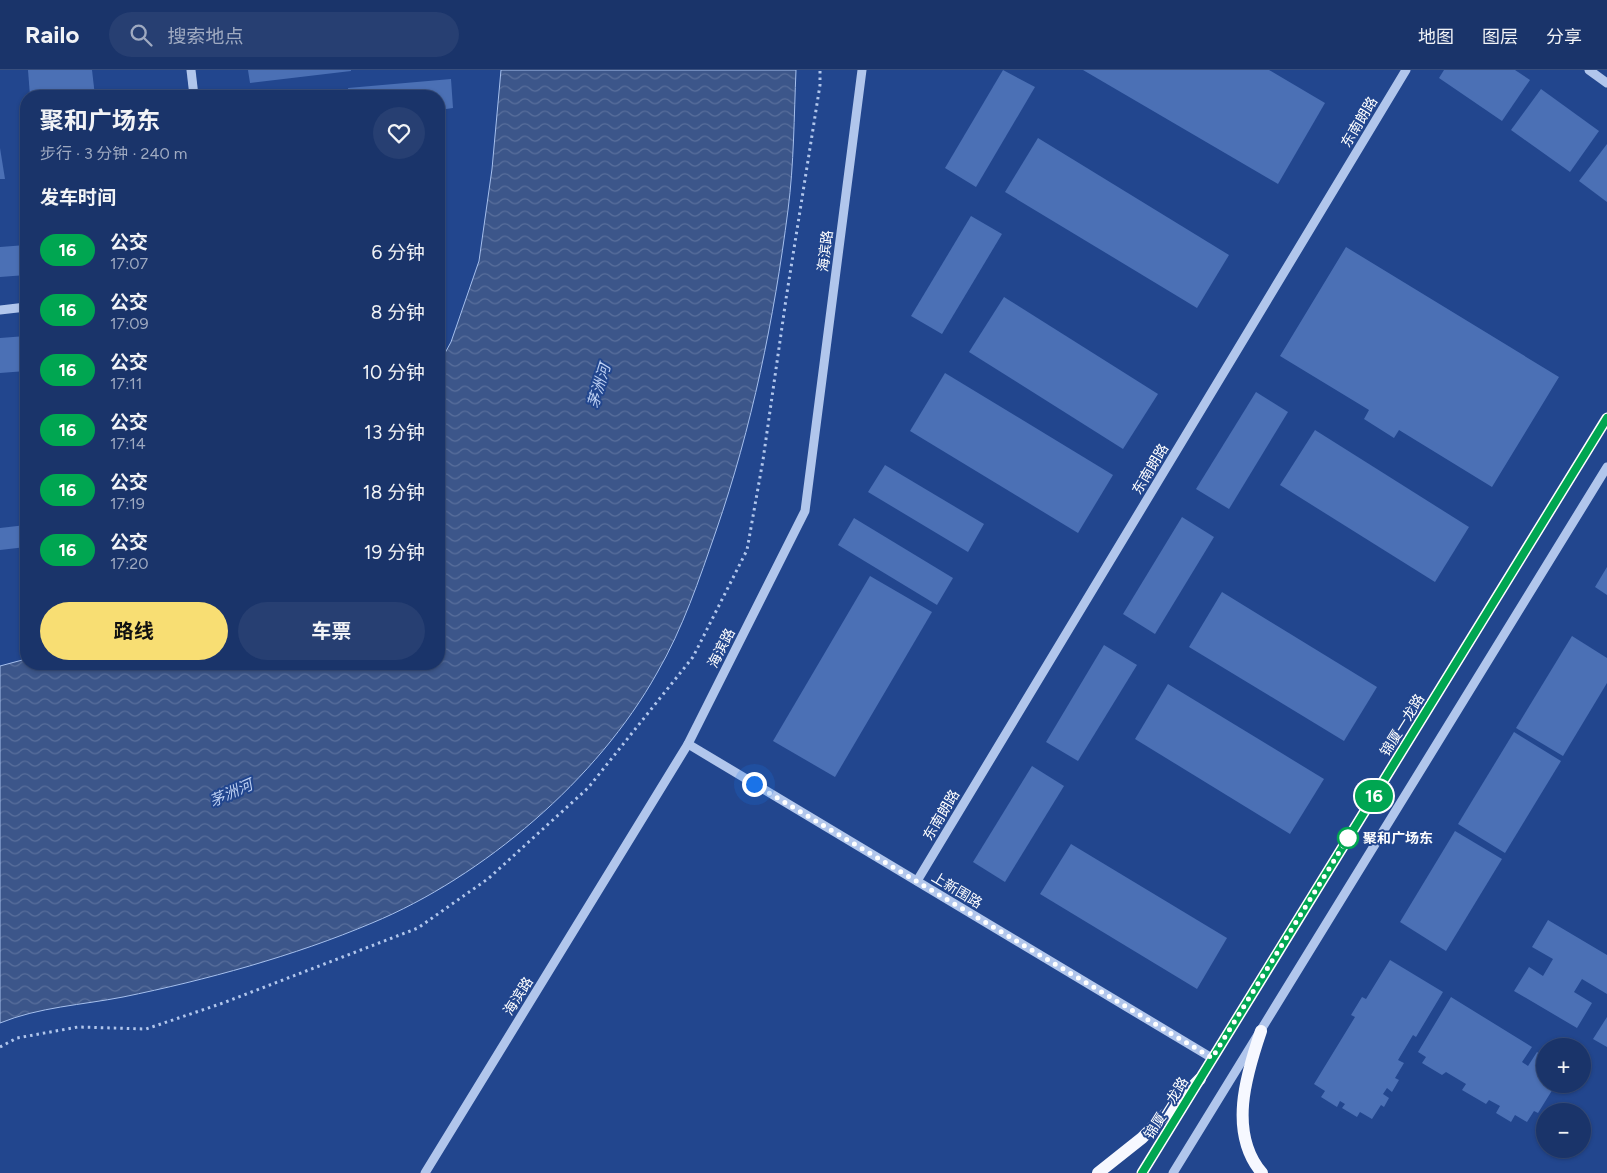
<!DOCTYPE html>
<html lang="zh">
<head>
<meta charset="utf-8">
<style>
  :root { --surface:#1a346a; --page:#273f72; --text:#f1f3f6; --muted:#9faac1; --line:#384f7e; --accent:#f8de73 }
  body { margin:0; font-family:Figtree,"Noto Sans SC",sans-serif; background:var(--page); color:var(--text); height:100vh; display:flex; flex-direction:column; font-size:19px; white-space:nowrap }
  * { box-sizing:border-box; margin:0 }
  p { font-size:16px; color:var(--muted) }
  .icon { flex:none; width:28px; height:28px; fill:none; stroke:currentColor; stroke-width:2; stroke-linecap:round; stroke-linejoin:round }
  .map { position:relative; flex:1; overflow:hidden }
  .panel { position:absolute; left:20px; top:20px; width:425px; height:580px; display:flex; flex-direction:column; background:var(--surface); border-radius:20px; box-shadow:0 1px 4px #0004,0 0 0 1px var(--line) }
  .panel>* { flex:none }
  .badge { padding:0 10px; border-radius:16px; font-size:18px; line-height:32px }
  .fabs { position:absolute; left:1536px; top:968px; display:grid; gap:10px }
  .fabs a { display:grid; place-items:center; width:55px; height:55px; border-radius:50%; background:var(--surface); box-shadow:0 1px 4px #0004,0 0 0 1px var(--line); font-size:25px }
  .you { position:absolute; width:25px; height:25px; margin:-12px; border:4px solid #fff; border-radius:50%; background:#1a73e8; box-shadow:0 0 0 8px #1a73e833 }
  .map>.badge { position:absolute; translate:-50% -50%; box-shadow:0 0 0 2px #fff }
  h2 { padding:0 20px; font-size:19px; line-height:45px }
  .round { display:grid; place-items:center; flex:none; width:52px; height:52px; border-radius:26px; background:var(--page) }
  .headline { display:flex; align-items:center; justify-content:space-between; height:85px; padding:0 20px }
  h1 { font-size:24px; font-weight:700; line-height:38px }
  .primary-button { display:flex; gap:10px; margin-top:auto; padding:10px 20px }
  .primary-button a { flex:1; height:58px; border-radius:30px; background:var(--accent); color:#111; font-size:20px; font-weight:700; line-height:58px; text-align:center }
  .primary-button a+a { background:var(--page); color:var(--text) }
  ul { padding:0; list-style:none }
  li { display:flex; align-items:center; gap:15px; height:60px; padding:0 20px }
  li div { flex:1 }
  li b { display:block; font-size:19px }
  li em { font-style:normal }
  li .badge { min-width:55px; font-weight:700; text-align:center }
  header { display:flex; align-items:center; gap:30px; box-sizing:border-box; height:70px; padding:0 25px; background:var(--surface); border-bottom:1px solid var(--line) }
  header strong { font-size:24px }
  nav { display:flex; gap:28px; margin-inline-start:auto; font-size:18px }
  .search { width:350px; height:45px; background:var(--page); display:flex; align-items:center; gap:12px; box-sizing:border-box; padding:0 18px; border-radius:28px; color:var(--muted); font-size:19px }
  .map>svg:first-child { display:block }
  .water { fill:url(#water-waves); stroke:#a5bfed }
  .building { fill:#4b70b5 }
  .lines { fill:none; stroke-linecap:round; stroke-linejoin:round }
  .path { stroke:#b1c6ec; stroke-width:3; stroke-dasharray:2.5 4; stroke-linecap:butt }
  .minor { stroke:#b1c6ec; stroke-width:9 }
  .major { stroke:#f6f8ff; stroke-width:12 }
  .line-casing { stroke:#fff; stroke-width:11 }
  .line { stroke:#00a651; stroke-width:8 }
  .walk { stroke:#fff; stroke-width:5; stroke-dasharray:0 9 }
  .stop-dot { fill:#fff; stroke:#00a651; stroke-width:2.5 }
  .labels { text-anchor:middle; stroke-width:4; stroke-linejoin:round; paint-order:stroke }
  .street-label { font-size:14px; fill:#fff; stroke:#22468e }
  .stop-label { font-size:14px; font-weight:bold; fill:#fff; stroke:#22468e; text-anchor:start }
  .water-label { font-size:15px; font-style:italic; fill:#bdd0f3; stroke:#22468e }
</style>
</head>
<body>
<header>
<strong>Railo</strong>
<div class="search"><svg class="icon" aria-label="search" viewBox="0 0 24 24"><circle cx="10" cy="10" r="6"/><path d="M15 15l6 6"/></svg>搜索地点</div>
<nav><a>地图</a><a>图层</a><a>分享</a></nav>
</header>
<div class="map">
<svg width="1607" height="1103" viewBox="0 0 1607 1103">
  <defs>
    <pattern id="water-waves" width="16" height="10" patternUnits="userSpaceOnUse" patternTransform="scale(1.25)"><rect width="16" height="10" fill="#3c568a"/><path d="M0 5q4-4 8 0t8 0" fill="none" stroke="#596f9c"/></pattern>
  </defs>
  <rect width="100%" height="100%" fill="#22468e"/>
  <path class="water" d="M501,0h295c-2,46 -2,94 -8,140 -14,109 -36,217 -72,321 -17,49 -33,97 -59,142 -59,106 -174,204 -285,250 -78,33 -166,57 -249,74 -41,8 -84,10 -123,26v-357l26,-7v5h413v-300l12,-22 28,-81 13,-92z"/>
  <g class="building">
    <polygon points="28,0 92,0 95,26 30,26"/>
    <polygon points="248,0 351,0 351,1 250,13"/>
    <polygon points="1003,0 1035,17 976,117 945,98"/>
    <polygon points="1083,0 1269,0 1325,33 1278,114"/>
    <polygon points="1444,0 1515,0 1530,10 1502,51 1439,8"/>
    <polygon points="451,9 453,38 439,40 439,26 349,26 348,18"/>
    <polygon points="1541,19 1599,61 1570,102 1511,60"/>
    <polygon points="1038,68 1229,185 1197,238 1005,122"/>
    <polygon points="1607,74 1607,132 1579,111"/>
    <polygon points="0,78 5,109 0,109"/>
    <polygon points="971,146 1002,164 942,264 911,246"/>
    <polygon points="26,175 26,205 0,207 0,177"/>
    <polygon points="1346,177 1559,307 1492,417 1399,360 1394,368 1364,349 1369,340 1280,286"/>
    <polygon points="1004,227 1158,324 1123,379 969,282"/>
    <polygon points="26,266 26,301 0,303 0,268"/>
    <polygon points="945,303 1113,405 1078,463 910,361"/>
    <polygon points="1256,322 1288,342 1229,439 1196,419"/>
    <polygon points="1315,360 1469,457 1435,512 1280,415"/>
    <polygon points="885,395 984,454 968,482 868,422"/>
    <polygon points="1182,447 1214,467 1155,564 1123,544"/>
    <polygon points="854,448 953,508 937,535 838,475"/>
    <polygon points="26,455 26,477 0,480 0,458"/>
    <polygon points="1607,497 1607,525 1595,517"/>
    <polygon points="870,506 932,542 835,707 773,671"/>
    <polygon points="1222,522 1377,617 1344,671 1189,577"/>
    <polygon points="1572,566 1607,588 1607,613 1563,686 1516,658"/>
    <polygon points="1104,575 1137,595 1078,691 1046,672"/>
    <polygon points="1168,614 1324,709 1290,764 1135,669"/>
    <polygon points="1514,662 1561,691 1505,783 1458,754"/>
    <polygon points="1032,696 1064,716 1005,812 973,792"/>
    <polygon points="1455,761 1502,789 1446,881 1400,852"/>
    <polygon points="1071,774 1227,868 1197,919 1040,824"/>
    <polygon points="1548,850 1607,885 1607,924 1582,909 1574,922 1592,933 1577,958 1514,921 1529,897 1543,906 1553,889 1532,877"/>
    <polygon points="1390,890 1443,922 1416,967 1413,965 1398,990 1404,993 1395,1008 1399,1010 1392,1022 1387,1018 1383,1024 1389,1028 1384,1037 1381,1035 1372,1049 1360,1042 1357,1047 1342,1038 1345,1034 1340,1031 1337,1037 1321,1027 1325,1021 1314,1014 1355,947 1351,945 1362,927 1366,929"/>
    <polygon points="1451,927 1532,977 1522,992 1528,996 1537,982 1545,987 1545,1014 1556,1014 1538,1043 1534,1041 1527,1052 1515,1045 1511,1052 1496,1043 1500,1036 1489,1030 1486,1034 1462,1020 1466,1014 1446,1002 1442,1005 1422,993 1426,987 1418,982"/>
    <polygon points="1607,947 1607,977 1593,969"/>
  </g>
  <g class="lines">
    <polyline class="path" points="0,977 17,968 78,957 146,959 223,933 418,858 489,808 588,718 693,587 747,480 763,390 786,229 820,15 820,0"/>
    <g class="minor">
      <polyline points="191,0 194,26"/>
      <polyline points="1589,0 1607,13"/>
      <polyline points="0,240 26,237"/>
      <polyline points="688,674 1212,988"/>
      <polyline points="917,811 1406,0"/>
      <polyline points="1198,1012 1607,348"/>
      <polyline points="425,1103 688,674 805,441 862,0"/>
      <polyline points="1142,1103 1190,1025"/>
      <polyline points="1173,1103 1607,397"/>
    </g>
    <g class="major">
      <path d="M1261,961c-15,44 -33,102 1,142"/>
      <polyline points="1098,1103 1142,1068 1200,1009"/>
    </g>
  </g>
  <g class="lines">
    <defs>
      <polyline id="line" points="1142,1103 1607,348"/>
    </defs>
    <use href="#line" class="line-casing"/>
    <use href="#line" class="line"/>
    <polyline class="walk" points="754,714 1212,988 1348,768"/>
  </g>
  <circle class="stop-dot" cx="1348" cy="768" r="10"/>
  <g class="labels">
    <g class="street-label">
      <text transform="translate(1359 52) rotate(-59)" y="5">东南朗路</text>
      <text transform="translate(825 181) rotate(-83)" y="5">海滨路</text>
      <text transform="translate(1150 399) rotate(-59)" y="5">东南朗路</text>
      <text transform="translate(721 578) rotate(-63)" y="5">海滨路</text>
      <text transform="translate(1402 655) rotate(-58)" y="5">锦厦一龙路</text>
      <text transform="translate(941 745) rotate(-59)" y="5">东南朗路</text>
      <text transform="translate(957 820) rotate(31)" y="5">上新围路</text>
      <text transform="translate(518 926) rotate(-58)" y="5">海滨路</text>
      <text transform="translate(1166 1038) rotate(-58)" y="5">锦厦一龙路</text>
    </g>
    <g class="stop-label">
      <text x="1363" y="773">聚和广场东</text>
    </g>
    <g class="water-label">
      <text transform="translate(599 316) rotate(-73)" y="5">茅洲河</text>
      <text transform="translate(231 723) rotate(-24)" y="5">茅洲河</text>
    </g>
  </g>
</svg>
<div class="fabs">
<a>+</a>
<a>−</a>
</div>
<div class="you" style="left:754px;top:714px"></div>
<b class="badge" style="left:1374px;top:726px;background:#00a651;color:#fff">16</b>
<section class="panel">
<div class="headline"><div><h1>聚和广场东</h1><p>步行 · 3 分钟 · 240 m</p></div><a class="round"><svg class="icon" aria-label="heart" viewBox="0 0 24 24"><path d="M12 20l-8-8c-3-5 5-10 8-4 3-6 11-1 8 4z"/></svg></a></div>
<h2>发车时间</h2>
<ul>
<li><span class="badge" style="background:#00a651;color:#fff">16</span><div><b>公交</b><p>17:07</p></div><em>6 分钟</em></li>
<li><span class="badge" style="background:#00a651;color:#fff">16</span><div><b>公交</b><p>17:09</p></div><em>8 分钟</em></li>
<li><span class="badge" style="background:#00a651;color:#fff">16</span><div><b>公交</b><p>17:11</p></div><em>10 分钟</em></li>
<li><span class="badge" style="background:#00a651;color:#fff">16</span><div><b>公交</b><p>17:14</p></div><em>13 分钟</em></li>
<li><span class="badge" style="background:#00a651;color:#fff">16</span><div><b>公交</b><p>17:19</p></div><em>18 分钟</em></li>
<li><span class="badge" style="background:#00a651;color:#fff">16</span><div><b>公交</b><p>17:20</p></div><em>19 分钟</em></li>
</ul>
<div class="primary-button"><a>路线</a><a>车票</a></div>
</section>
</div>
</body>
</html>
